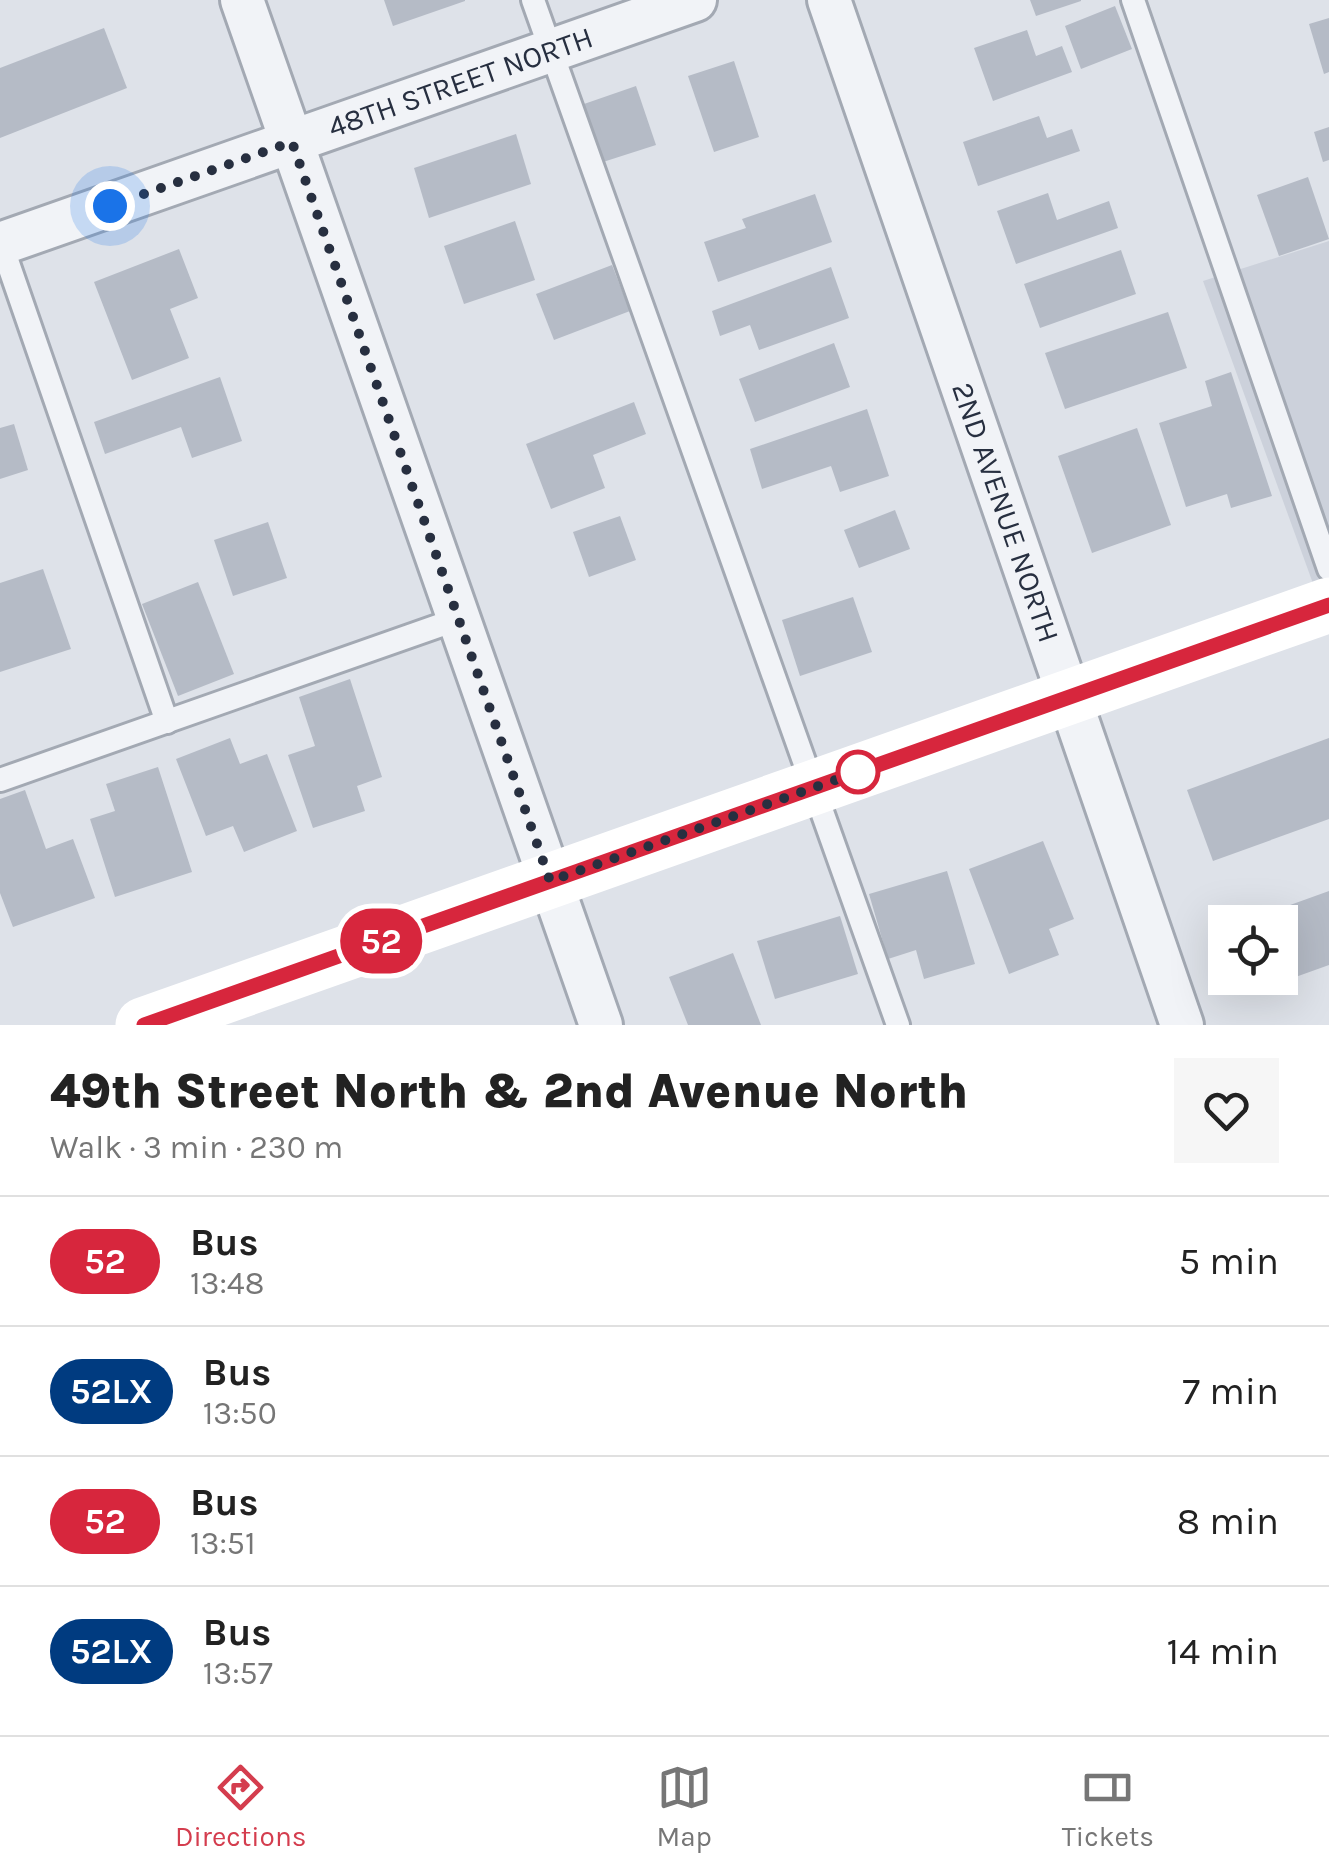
<!DOCTYPE html>
<html lang="en">
<head>
<meta charset="utf-8">
<style>
  :root { --surface:#fff; --page:#f6f6f6; --text:#222; --muted:#767676; --line:#e0e0e0; --accent:#d43d4e }
  body { margin:0; font-family:Karla,sans-serif; background:var(--page); color:var(--text); height:100vh; display:flex; flex-direction:column; font-size:38px; white-space:nowrap }
  * { box-sizing:border-box; margin:0 }
  p { font-size:32px; color:var(--muted) }
  .icon { flex:none; width:55px; height:55px; fill:none; stroke:currentColor; stroke-width:2; stroke-linecap:round; stroke-linejoin:round }
  .map { position:relative; height:1025px; overflow:hidden }
  .sheet { display:flex; flex-direction:column; background:var(--surface); flex:1 }
  .sheet>* { flex:none }
  .badge { padding:0 20px; border-radius:32px; font-size:35px; line-height:65px }
  .buttons { position:absolute; left:1208px; top:905px; display:grid; gap:20px }
  .buttons a { display:grid; place-items:center; width:90px; height:90px; border-radius:0px; background:var(--surface); box-shadow:0 10px 40px #0002; font-size:50px }
  .you { position:absolute; width:50px; height:50px; margin:-25px; border:8px solid #fff; border-radius:50%; background:#1a73e8; box-shadow:0 0 0 15px #1a73e833 }
  .map>.badge { position:absolute; translate:-50% -50%; box-shadow:0 0 0 5px #fff }
  .round { display:grid; place-items:center; flex:none; width:105px; height:105px; border-radius:0px; background:var(--page) }
  .headline { display:flex; align-items:center; justify-content:space-between; height:170px; padding:0 50px }
  h1 { font-size:48px; font-weight:800; line-height:75px }
  ul { padding:0; list-style:none }
  li { display:flex; align-items:center; gap:30px; height:130px; padding:0 50px; border-top:2px solid var(--line) }
  li div { flex:1 }
  li b { display:block; font-size:38px }
  li em { font-style:normal }
  li .badge { min-width:110px; font-weight:700; text-align:center }
  .tab-bar { display:flex; justify-content:space-around; align-items:center; height:140px; border-top:2px solid var(--line); background:var(--surface); font-size:28px; color:var(--muted) }
  .tab-bar a { display:grid; justify-items:center; gap:5px }
  .tab-bar .selected { color:var(--accent) }
  .map>svg:first-child { display:block }
  .built { fill:#ccd1db }
  .building { fill:#b5bbc6 }
  .lines { fill:none; stroke-linecap:round; stroke-linejoin:round }
  .service-casing { stroke:#a3a9b3; stroke-width:28 }
  .minor-casing { stroke:#a3a9b3; stroke-width:48 }
  .service { stroke:#f1f3f7; stroke-width:22 }
  .minor { stroke:#f1f3f7; stroke-width:42 }
  .secondary { stroke:#fff; stroke-width:55 }
  .line-casing { stroke:#fff; stroke-width:22 }
  .line { stroke:#d7263d; stroke-width:15 }
  .walk { stroke:#272f40; stroke-width:10; stroke-dasharray:0 18 }
  .stop-dot { fill:#fff; stroke:#d7263d; stroke-width:5 }
  .labels { text-anchor:middle; stroke-width:10; stroke-linejoin:round; paint-order:stroke }
  .street-label { font-size:30px; fill:#272f40; stroke:#eef1f6 }
</style>
</head>
<body>
<div class="map">
<svg width="1329" height="1025" viewBox="0 0 1329 1025">
  <rect width="100%" height="100%" fill="#dee2e9"/>
  <polygon class="built" points="1329,241 1329,584 1315,589 1203,281"/>
  <g class="building">
    <polygon points="384,0 465,0 465,1 393,26"/>
    <polygon points="1030,0 1081,0 1081,1 1036,16"/>
    <polygon points="1115,6 1132,49 1081,69 1065,26"/>
    <polygon points="1329,18 1329,72 1324,74 1309,24"/>
    <polygon points="104,28 127,88 0,138 0,68"/>
    <polygon points="1027,30 1036,56 1062,46 1072,72 993,101 974,48"/>
    <polygon points="734,61 759,137 714,152 688,76"/>
    <polygon points="636,86 656,145 603,162 584,104"/>
    <polygon points="1039,116 1047,138 1072,129 1080,151 978,186 963,142"/>
    <polygon points="1329,127 1329,160 1323,162 1314,132"/>
    <polygon points="516,134 531,184 429,218 414,168"/>
    <polygon points="1308,177 1329,239 1279,256 1257,195"/>
    <polygon points="1048,193 1057,220 1109,201 1118,228 1016,264 997,211"/>
    <polygon points="815,194 832,242 718,282 704,242 746,228 742,219"/>
    <polygon points="515,221 535,280 464,304 444,246"/>
    <polygon points="179,249 198,298 170,309 189,358 132,380 94,282"/>
    <polygon points="1121,250 1136,294 1040,328 1024,284"/>
    <polygon points="612,265 630,311 554,340 536,294"/>
    <polygon points="831,267 849,318 759,350 750,325 720,336 712,311"/>
    <polygon points="1168,312 1187,368 1065,409 1045,353"/>
    <polygon points="834,343 850,387 755,422 739,379"/>
    <polygon points="1231,372 1272,496 1231,508 1227,494 1186,507 1159,423 1212,406 1205,381"/>
    <polygon points="220,377 242,441 192,458 181,427 105,454 94,422"/>
    <polygon points="634,402 646,434 593,455 605,488 551,509 526,444"/>
    <polygon points="867,409 889,476 840,492 831,466 762,489 750,449"/>
    <polygon points="14,424 28,470 0,479 0,428"/>
    <polygon points="1137,428 1171,525 1092,553 1058,456"/>
    <polygon points="895,510 910,549 859,568 844,530"/>
    <polygon points="620,516 636,560 589,577 573,532"/>
    <polygon points="268,522 287,578 233,596 214,540"/>
    <polygon points="43,569 71,649 0,672 0,583"/>
    <polygon points="198,582 234,674 178,696 142,604"/>
    <polygon points="853,597 872,652 800,676 782,620"/>
    <polygon points="350,679 382,777 357,786 365,811 313,828 288,755 315,746 299,697"/>
    <polygon points="230,738 240,764 267,754 297,831 244,852 233,826 206,836 176,759"/>
    <polygon points="1329,738 1329,819 1213,861 1187,790"/>
    <polygon points="158,767 192,872 115,897 90,819 115,811 106,784"/>
    <polygon points="25,790 46,849 73,839 95,898 13,927 0,893 0,799"/>
    <polygon points="1043,841 1074,919 1049,929 1059,955 1009,974 969,869"/>
    <polygon points="947,871 975,964 924,979 916,950 888,959 869,894"/>
    <polygon points="1329,891 1329,965 1276,984 1274,978 1280,978 1280,922 1253,922 1251,919"/>
    <polygon points="840,916 858,974 775,999 757,941"/>
    <polygon points="733,953 761,1025 688,1025 669,977"/>
  </g>
  <g class="lines">
    <defs>
      <g id="service">
        <polyline points="533,0 898,1025"/>
        <polyline points="1133,0 1329,569"/>
        <polyline points="0,240 167,722"/>
        <polyline points="0,780 458,619"/>
      </g>
      <g id="minor">
        <polyline points="242,0 601,1025"/>
        <path id="s1" d="M829,0l353,1025"/>
        <path id="s2" d="M0,244l695,-244"/>
      </g>
    </defs>
    <use href="#service" class="service-casing"/>
    <use href="#minor" class="minor-casing"/>
    <use href="#service" class="service"/>
    <use href="#minor" class="minor"/>
    <polyline class="secondary" points="143,1025 1329,605"/>
  </g>
  <g class="lines">
    <defs>
      <polyline id="line" points="144,1025 1329,605"/>
    </defs>
    <use href="#line" class="line-casing"/>
    <use href="#line" class="line"/>
    <polyline class="walk" points="110,206 292,142 550,881 858,772"/>
  </g>
  <circle class="stop-dot" cx="858" cy="772" r="20"/>
  <g class="labels">
    <g class="street-label">
      <text dy="10" stroke="none"><textPath href="#s2" startOffset="488">48TH STREET NORTH</textPath></text>
      <text dy="10" stroke="none"><textPath href="#s1" startOffset="542">2ND AVENUE NORTH</textPath></text>
    </g>
  </g>
</svg>
<div class="buttons">
<a><svg class="icon" aria-label="locate" viewBox="0 0 24 24"><circle cx="12" cy="12" r="6"/><path d="M12 2v4M12 18v4M2 12h4M18 12h4"/></svg></a>
</div>
<div class="you" style="left:110px;top:206px"></div>
<b class="badge" style="left:381px;top:941px;background:#d7263d;color:#fff">52</b>
</div>
<section class="sheet">
<div class="headline"><div><h1>49th Street North &amp; 2nd Avenue North</h1><p>Walk · 3 min · 230 m</p></div><a class="round"><svg class="icon" aria-label="heart" viewBox="0 0 24 24"><path d="M12 20l-8-8c-3-5 5-10 8-4 3-6 11-1 8 4z"/></svg></a></div>
<ul>
<li><span class="badge" style="background:#d7263d;color:#fff">52</span><div><b>Bus</b><p>13:48</p></div><em>5 min</em></li>
<li><span class="badge" style="background:#003b80;color:#fff">52LX</span><div><b>Bus</b><p>13:50</p></div><em>7 min</em></li>
<li><span class="badge" style="background:#d7263d;color:#fff">52</span><div><b>Bus</b><p>13:51</p></div><em>8 min</em></li>
<li><span class="badge" style="background:#003b80;color:#fff">52LX</span><div><b>Bus</b><p>13:57</p></div><em>14 min</em></li>
</ul>
</section>
<nav class="tab-bar">
<a class="selected"><svg class="icon" aria-label="directions" viewBox="0 0 24 24"><path d="M12 3l9 9-9 9-9-9zM9 14v-3h6M13 9l2 2-2 2"/></svg>Directions</a>
<a><svg class="icon" aria-label="map" viewBox="0 0 24 24"><path d="M3 6l6-2 6 2 6-2v14l-6 2-6-2-6 2zM9 4v14M15 6v14"/></svg>Map</a>
<a><svg class="icon" aria-label="tickets" viewBox="0 0 24 24"><path d="M3 7h18v10H3zM15 7v10"/></svg>Tickets</a>
</nav>
</body>
</html>
